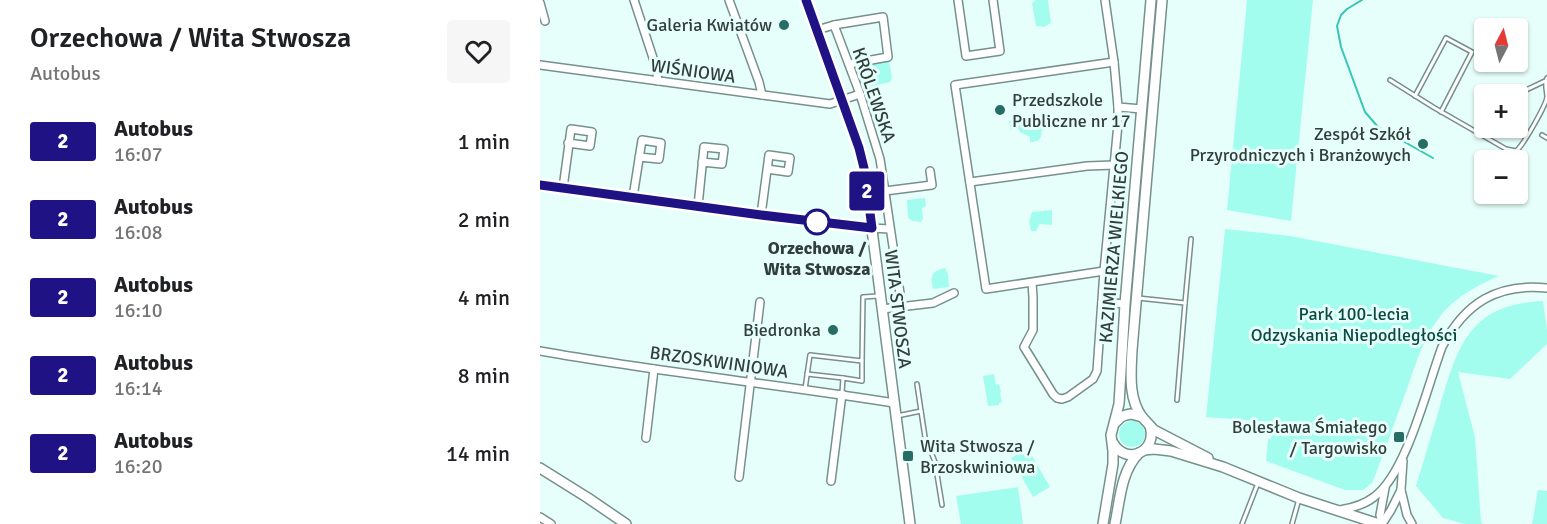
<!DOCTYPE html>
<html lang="pl">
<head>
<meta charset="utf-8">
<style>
  :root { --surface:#fff; --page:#f6f6f6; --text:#202124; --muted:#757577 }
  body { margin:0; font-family:Signika,sans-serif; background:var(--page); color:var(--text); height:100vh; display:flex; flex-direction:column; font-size:22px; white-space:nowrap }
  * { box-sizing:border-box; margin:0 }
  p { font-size:20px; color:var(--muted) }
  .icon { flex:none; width:33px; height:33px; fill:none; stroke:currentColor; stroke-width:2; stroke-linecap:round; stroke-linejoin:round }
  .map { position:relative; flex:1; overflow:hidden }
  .drawer { display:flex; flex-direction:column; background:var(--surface); width:540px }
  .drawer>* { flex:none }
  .badge { padding:0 12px; border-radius:4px; font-size:21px; line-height:39px }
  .needle { width:39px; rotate:7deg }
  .controls { position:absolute; left:934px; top:18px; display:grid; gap:12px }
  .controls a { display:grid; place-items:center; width:54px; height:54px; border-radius:6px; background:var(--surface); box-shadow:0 2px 4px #0004; font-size:30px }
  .map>.badge { position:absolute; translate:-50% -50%; box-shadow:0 0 0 3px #fff }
  .round { display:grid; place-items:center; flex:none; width:63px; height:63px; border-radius:6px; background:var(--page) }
  .summary { display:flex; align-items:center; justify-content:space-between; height:102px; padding:0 30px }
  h1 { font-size:28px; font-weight:600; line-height:45px }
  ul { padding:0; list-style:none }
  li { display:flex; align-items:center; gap:18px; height:78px; padding:0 30px }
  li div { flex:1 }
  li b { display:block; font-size:22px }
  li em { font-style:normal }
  li .badge { min-width:66px; font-weight:700; text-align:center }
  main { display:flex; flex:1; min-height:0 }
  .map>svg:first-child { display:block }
  .green { fill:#a3fdef }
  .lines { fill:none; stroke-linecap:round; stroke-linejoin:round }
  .stream { stroke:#36c6b5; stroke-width:2 }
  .lane-casing { stroke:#76908c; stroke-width:6 }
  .street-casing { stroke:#76908c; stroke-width:10 }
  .secondary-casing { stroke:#76908c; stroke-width:12 }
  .lane { stroke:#fff; stroke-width:3 }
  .street { stroke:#fff; stroke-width:7 }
  .secondary { stroke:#fff; stroke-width:9 }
  .line-casing { stroke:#fff; stroke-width:14 }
  .line { stroke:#1f1284; stroke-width:9 }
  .poi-dot { fill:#266d64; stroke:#e7fffa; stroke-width:2 }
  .stop-dot { fill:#fff; stroke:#1f1284; stroke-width:3 }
  .labels { text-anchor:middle; stroke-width:6; stroke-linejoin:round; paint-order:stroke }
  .poi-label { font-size:18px; fill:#323e3c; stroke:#e7fffa; text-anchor:end }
  .street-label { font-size:18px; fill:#323e3c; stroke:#e7fffa }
  .stop-label { font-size:18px; font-weight:bold; fill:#323e3c; stroke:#e7fffa }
  .park-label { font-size:18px; fill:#0c4942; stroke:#e7fffa }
</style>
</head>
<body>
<main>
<section class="drawer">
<div class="summary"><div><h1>Orzechowa / Wita Stwosza</h1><p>Autobus</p></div><a class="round"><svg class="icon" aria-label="heart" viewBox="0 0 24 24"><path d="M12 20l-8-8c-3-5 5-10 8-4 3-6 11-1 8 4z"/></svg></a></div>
<ul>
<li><span class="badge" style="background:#1f1284;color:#fff">2</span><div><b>Autobus</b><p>16:07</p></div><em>1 min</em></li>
<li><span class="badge" style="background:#1f1284;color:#fff">2</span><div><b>Autobus</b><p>16:08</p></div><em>2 min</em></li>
<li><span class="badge" style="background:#1f1284;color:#fff">2</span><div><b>Autobus</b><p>16:10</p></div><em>4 min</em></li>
<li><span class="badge" style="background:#1f1284;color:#fff">2</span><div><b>Autobus</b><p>16:14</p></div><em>8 min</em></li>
<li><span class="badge" style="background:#1f1284;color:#fff">2</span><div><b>Autobus</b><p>16:20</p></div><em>14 min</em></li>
</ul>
</section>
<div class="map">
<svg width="1007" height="524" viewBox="0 0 1007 524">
  <rect width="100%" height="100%" fill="#e7fffa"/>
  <g class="green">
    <polygon points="496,0 508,0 511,23 504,27 496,26 492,3"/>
    <polygon points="707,0 773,0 751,221 687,210"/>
    <polygon points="349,61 352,78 350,82 328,87 323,66"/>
    <path d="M499,115c2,12 8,27 -9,27v-5l-10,-5 -2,-3 -7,1 -2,-9z"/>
    <polygon points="384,198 385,198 386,207 382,208 383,219 381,222 373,221 368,218 367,200"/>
    <polygon points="512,210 512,225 500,224 496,231 491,231 489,222 492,212"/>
    <path d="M685,229l65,7 209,40c-21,9 -42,20 -57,38 -18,21 -26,49 -35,75 -11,29 -21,58 -32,87l-3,7 -9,7h-18l-79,-29 2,-22h3l1,-17 -66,-5z"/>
    <path d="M405,268l3,6 1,13 -16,2c-3,-13 -2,-18 12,-21z"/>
    <path d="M1003,301l4,29v14l-37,35 -52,-7 17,65 6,85 2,2h-18l-22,-6 -27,-32c8,-27 16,-53 24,-80 18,-61 30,-102 103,-105z"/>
    <polygon points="454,374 456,385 459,384 461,392 460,393 462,402 459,403 459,405 448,406 443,376"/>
    <circle cx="592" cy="434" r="13"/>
    <polygon points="488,449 510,487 493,497 471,458"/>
    <polygon points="478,487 483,524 421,524 416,496"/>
    <polygon points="998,490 1007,491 1007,524 992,524"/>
  </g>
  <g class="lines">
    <polyline class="stream" points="822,0 807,9 801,15 797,26 801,47 825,112 838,127 893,158"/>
    <defs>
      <g id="lane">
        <path d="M850,80l43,27 73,42 10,2c7,-5 30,-46 31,-54 0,-7 -3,-12 0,-19"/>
        <polyline points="875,96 906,38 932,52 901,112"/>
        <polyline points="978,100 984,91 1005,81"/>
        <polyline points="1002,135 1007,138"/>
        <polyline points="598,298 645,303 637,400"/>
        <polyline points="645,303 651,239"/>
        <polyline points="267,374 303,378"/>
        <polyline points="377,384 381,411"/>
        <polyline points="265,389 270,355 322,361 323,297 338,296"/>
        <polyline points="302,393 303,378 322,381 322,361"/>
        <polyline points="357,416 381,411 385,437 395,462 402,505"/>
        <polyline points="702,524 718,483"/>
        <polyline points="752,524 759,499"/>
      </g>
      <g id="street">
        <polyline points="94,0 116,67 118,81"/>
        <polyline points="189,0 219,82 222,95"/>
        <polyline points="418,0 426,56 460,51 453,0"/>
        <polyline points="565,0 574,62 578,107 602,109"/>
        <polyline points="0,3 5,21"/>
        <polyline points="294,25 343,17 348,57 309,64"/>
        <polyline points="277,30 294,25 320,94 340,159 362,307"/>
        <polyline points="0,65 290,104 320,94"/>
        <polyline points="430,182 547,166 574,165"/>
        <polyline points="0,185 316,227 349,229"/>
        <polyline points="23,188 31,129 52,132 50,146 28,143"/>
        <polyline points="345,191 392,185 390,171"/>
        <polyline points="93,197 102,140 121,143 119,159 99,157"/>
        <polyline points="158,206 164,147 184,149 182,164 162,162"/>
        <polyline points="221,215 229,155 250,158 248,172 227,169"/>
        <polyline points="564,271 446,289 415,85 574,62"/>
        <polyline points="492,283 493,297 493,330 484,347 513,394 517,398 522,399 528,397 553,379 557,371 564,271 578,124 578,107"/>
        <polyline points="562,302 585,304"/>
        <polyline points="342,309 393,303 414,293"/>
        <path d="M0,351c117,21 236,33 354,52"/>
        <polyline points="106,438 114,369"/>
        <polyline points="199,477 220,302"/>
        <polyline points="291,481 302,394"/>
        <polyline points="861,490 867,515 872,524"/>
        <path d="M800,510c12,-2 24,-5 34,-13 33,-24 53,-110 68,-150 23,-44 55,-64 105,-59"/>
        <polyline points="0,517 11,524"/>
        <polyline points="842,524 851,510 861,490 863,461"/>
        <polyline points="842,524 840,515 845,488"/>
      </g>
      <g id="secondary">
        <polyline points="266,0 315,135 324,168 370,524"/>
        <path d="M602,417c-14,-19 -11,-45 -10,-67l30,-350"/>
        <polyline points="575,423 581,417 586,415 591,414 602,417 614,430 668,458"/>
        <path d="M573,443c13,23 45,9 37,-17"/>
        <polyline points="604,450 614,449 631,451 683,467 759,498 839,524"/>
        <polyline points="0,468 48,498 86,524"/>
        <polyline points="563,524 573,464 573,451 571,435 579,404 585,304 611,0"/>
        <path d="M575,524c5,-24 6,-53 24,-71"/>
      </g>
    </defs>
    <use href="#lane" class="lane-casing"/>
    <use href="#street" class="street-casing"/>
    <use href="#secondary" class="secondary-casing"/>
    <use href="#lane" class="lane"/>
    <use href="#street" class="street"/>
    <use href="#secondary" class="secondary"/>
  </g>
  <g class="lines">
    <defs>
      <polyline id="line" points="0,185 221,215 332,228 324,168 319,148 266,0"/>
    </defs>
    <use href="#line" class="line-casing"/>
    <use href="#line" class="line"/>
  </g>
  <g class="poi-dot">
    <circle cx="244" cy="25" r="6"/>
    <circle cx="460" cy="110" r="6"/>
    <circle cx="883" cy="144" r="6"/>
    <circle cx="293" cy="330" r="6"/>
    <rect x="853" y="431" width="12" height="12" rx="3"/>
    <rect x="362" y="450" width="12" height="12" rx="3"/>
  </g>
  <circle class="stop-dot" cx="277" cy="222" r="12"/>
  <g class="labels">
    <g class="poi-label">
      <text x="232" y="31">Galeria Kwiatów</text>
      <text x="472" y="106" text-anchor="start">Przedszkole<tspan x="472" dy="21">Publiczne nr 17</tspan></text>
      <text x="871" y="140">Zespół Szkół<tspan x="871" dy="21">Przyrodniczych i Branżowych</tspan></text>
      <text x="281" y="336">Biedronka</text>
      <text x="847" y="433">Bolesława Śmiałego<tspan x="847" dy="21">/ Targowisko</tspan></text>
      <text x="380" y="452" text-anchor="start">Wita Stwosza /<tspan x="380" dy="21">Brzoskwiniowa</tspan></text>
    </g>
    <g class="street-label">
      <text transform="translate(153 71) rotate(8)" y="6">WIŚNIOWA</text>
      <text transform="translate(334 95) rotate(71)" y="6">KRÓLEWSKA</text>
      <text transform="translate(574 247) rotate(-85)" y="6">KAZIMIERZA WIELKIEGO</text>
      <text transform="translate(358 309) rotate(83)" y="6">WITA STWOSZA</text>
      <text transform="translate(179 362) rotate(8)" y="6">BRZOSKWINIOWA</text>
    </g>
    <g class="stop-label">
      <text x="277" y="254">Orzechowa /<tspan x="277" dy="21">Wita Stwosza</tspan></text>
    </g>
    <g class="park-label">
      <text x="814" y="320">Park 100-lecia<tspan x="814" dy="21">Odzyskania Niepodległości</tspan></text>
    </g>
  </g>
</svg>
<div class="controls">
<a><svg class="needle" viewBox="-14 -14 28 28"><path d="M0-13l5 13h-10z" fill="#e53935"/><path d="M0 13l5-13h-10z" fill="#757577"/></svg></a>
<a>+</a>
<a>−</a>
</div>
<b class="badge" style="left:327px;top:191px;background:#1f1284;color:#fff">2</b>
</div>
</main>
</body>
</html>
